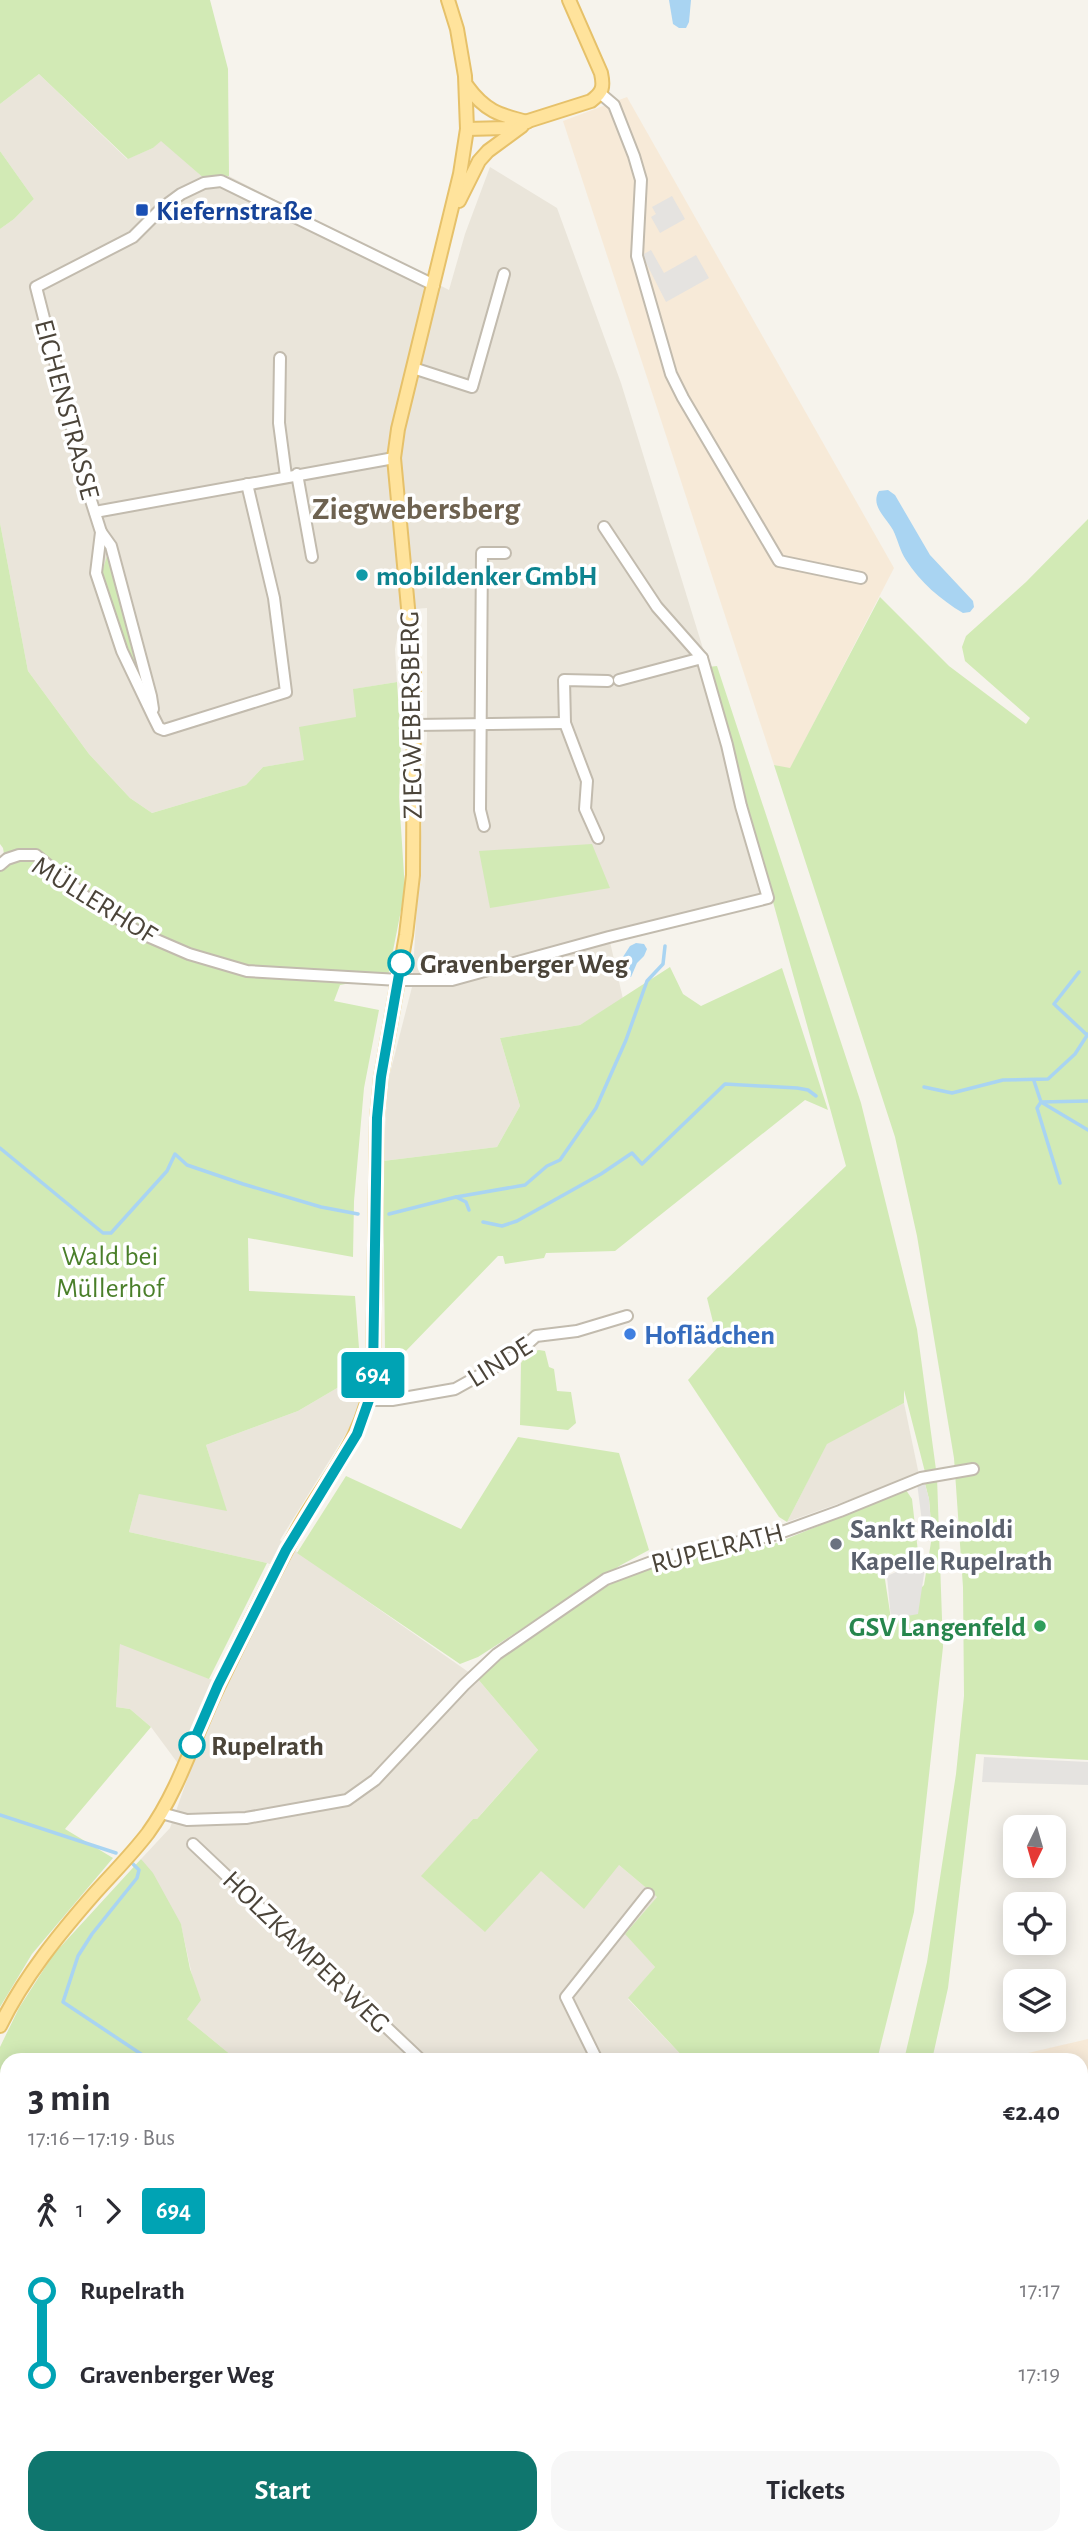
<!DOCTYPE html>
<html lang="en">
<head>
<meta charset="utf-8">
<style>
  :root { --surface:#fff; --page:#f7f7f7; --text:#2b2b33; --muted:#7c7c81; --accent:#0f766e }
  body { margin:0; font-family:"Alegreya Sans",sans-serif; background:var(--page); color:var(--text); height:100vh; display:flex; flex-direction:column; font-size:26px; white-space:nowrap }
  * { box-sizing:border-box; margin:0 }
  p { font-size:23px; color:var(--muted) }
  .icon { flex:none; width:38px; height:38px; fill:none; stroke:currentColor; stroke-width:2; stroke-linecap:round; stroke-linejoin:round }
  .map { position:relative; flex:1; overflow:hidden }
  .drawer { position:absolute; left:0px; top:2053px; width:1088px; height:492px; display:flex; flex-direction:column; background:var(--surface); border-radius:21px 21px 0 0; box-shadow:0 4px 18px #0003 }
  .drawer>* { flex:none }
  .badge { padding:0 14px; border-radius:5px; font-size:24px; line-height:46px }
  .needle { width:46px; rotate:185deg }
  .controls { position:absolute; left:1003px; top:1815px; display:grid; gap:14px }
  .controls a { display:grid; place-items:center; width:63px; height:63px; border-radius:14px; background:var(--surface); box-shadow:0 4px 18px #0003; font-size:35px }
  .map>.badge { position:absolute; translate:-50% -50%; box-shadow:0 0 0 4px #fff }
  .legs { display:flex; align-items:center; gap:10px; height:77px; padding:0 28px; font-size:23px }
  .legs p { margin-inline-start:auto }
  .head { display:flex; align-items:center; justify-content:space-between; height:119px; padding:0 28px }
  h1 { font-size:38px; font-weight:700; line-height:52px }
  .action { display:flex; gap:14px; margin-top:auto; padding:14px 28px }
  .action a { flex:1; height:80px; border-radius:21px; background:var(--accent); color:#fff; font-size:28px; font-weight:700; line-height:80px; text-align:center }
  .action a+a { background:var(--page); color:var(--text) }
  ul { padding:0 28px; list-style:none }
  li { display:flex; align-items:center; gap:24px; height:84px; font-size:26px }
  li i { display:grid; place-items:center; width:10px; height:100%; margin:0 9px; background:currentColor }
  li i::after { content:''; width:18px; height:18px; margin:-9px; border:5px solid; border-radius:50%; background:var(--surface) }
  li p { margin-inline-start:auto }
  li:first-child i { background:linear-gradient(#0000 50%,currentColor 0) }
  li:last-child i { background:linear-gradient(currentColor 50%,#0000 0) }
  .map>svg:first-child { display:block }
  .residential { fill:#eae5da }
  .commercial { fill:#f7ead8 }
  .green { fill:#d2eab5 }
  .parking { fill:#e5e3e0 }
  .water { fill:#a9d4f2 }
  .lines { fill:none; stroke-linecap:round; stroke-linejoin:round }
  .stream { stroke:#a9d4f2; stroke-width:3.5 }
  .minor-casing { stroke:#c2bbae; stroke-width:14 }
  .major-casing { stroke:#e6c16a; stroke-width:16 }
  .minor { stroke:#fff; stroke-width:10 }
  .major { stroke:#ffe39c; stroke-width:12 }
  .line-1-casing { stroke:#fff; stroke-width:16 }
  .line-1 { stroke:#00a3b4; stroke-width:10 }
  .transit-dot { fill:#1a4fb4; stroke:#fff; stroke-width:2.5 }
  .culture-dot { fill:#0f9aa8; stroke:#fff; stroke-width:2.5 }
  .stop-1-dot { fill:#fff; stroke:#00a3b4; stroke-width:3.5 }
  .shop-dot { fill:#3f7fe0; stroke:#fff; stroke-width:2.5 }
  .worship-dot { fill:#6b7280; stroke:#fff; stroke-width:2.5 }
  .leisure-dot { fill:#2e9e5b; stroke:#fff; stroke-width:2.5 }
  .labels { text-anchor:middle; stroke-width:7; stroke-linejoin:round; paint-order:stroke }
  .transit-label { font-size:28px; font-weight:bold; fill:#164399; stroke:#fff; text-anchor:start }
  .street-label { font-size:28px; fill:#4b4439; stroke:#fff }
  .culture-label { font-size:28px; font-weight:bold; fill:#0d838f; stroke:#fff; text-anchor:start }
  .stop-label { font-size:28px; font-weight:bold; fill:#4b4439; stroke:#fff; text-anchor:start }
  .park-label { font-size:28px; fill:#4a7f2a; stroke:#fff }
  .shop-label { font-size:28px; font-weight:bold; fill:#366cbe; stroke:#fff; text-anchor:start }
  .worship-label { font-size:28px; font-weight:bold; fill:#5b616d; stroke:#fff; text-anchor:start }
  .leisure-label { font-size:28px; font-weight:bold; fill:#27864d; stroke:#fff; text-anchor:end }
  .quarter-label { font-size:32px; font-weight:bold; fill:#6e6250; stroke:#fff }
</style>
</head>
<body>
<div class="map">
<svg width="1088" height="2543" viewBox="0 0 1088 2543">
  <rect width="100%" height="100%" fill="#f6f3ec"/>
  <g class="residential">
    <polygon points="39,74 127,159 153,148 161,140 206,180 229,176 449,290 465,234 490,167 557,208 621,383 705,655 763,895 608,933 623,999 580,1025 500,1038 520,1106 497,1147 383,1161 388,1081 412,987 427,737 427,608 402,610 395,649 397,682 354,689 356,717 305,760 263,767 246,785 152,813 130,798 89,754 28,671 0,523 0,229 14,219 34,199 0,151 0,104"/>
    <polygon points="361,1374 357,1416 280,1540 477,1678 538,1750 476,1820 473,1819 422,1876 541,1871 619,1865 657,1897 626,1934 655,1967 628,1999 686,2060 237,2060 187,2019 193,1980 181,1925 141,1859 170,1828 188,1777 151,1727 130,1709 116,1707 120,1643 220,1683 247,1628 284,1569 267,1563 129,1532 139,1493 226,1510 206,1445 298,1411"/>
    <polygon points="904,1403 919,1475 787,1522 827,1443"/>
    <polygon points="0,2388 7,2391 7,2538 188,2538 182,2543 0,2543"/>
    <polygon points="1088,2449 1088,2543 1044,2543 1047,2538 1082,2538 1082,2463"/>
  </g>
  <g class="commercial">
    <polygon points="627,97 894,568 790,769 774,765 563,121"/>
    <polygon points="1088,2039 1088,2112 1084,2108 1082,2113 1082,2060 998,2060"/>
    <polygon points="1082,2151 1088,2157 1088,2343 1082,2338"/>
  </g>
  <g class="green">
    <polygon points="0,0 210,0 228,69 229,176 206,180 161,141 153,148 128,159 39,74 0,104"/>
    <polygon points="0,151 34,199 14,219 0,229"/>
    <polygon points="1088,519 1088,1760 976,1754 948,1988 932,2060 904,2060 927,1962 956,1774 964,1696 963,1587 954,1458 917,1236 895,1137 774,765 790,768 880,597 949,666 1026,724 1030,718 965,661 962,647 966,636 1026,582"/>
    <polygon points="0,523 28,671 89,754 130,798 152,813 246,785 263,767 304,760 299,727 356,717 353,689 397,682 401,743 399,797 405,890 388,976 340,985 334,1001 379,1010 364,1088 354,1201 353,1257 248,1238 249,1291 355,1296 361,1374 298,1411 206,1445 227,1511 139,1494 129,1532 267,1563 209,1679 120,1644 116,1707 130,1709 151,1727 65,1829 113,1858 32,1954 0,2007 0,870 6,866 3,848 0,844"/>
    <polygon points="109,549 143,675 138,677 118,630 101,576"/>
    <polygon points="717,666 861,1103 917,1329 937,1477 943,1647 914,1912 877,2060 686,2060 628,1998 655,1967 625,1934 657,1897 619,1865 584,1909 541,1871 485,1932 421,1876 473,1819 477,1819 538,1750 477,1678 494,1662 627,1573 668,1561 774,1544 906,1490 912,1499 918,1552 916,1559 884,1573 891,1619 924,1585 932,1536 929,1499 924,1480 926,1476 904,1390 904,1403 827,1444 787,1522 779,1517 688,1380 719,1346 707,1298 846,1166 708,667"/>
    <polygon points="592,844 610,888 490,908 479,851"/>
    <polygon points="670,967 683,994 701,1006 782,968 828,1110 805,1100 615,1251 546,1253 544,1258 505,1264 503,1256 498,1256 402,1355 385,1352 383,1161 497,1147 520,1106 500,1038 580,1025"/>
    <polygon points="539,1350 545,1351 549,1367 554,1369 557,1391 571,1392 576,1423 568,1430 520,1425 521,1363 528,1353"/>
    <polygon points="518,1437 619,1453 649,1550 621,1565 478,1657 460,1664 297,1553 346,1476 461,1529"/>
    <polygon points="141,1859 153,1873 181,1924 190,1969 201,2000 187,2019 237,2060 7,2060 7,2098 0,2094 0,2047 19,2008 53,1955"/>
    <polygon points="654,2538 759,2538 758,2543 660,2543"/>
  </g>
  <g class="parking">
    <polygon points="672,196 685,219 660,233 651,217 656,214 652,207"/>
    <polygon points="651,250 664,273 696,255 709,278 666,302 642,255"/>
    <polygon points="924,1480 929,1499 932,1536 924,1537 917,1483"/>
    <polygon points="926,1561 918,1614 891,1619 887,1576 919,1562"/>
    <polygon points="984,1757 1088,1762 1088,1785 982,1782"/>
    <polygon points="819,2538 925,2538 937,2543 818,2543"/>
  </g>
  <g class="water">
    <polygon points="669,0 691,0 689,22 686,28 679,28 673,24"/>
    <path d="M888,490l7,5 35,60 43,46 1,6 -4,5 -7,1c-22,-13 -43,-31 -57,-53 -6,-9 -8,-20 -13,-30 -7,-13 -23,-24 -14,-39z"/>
    <polygon points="636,943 644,944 647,949 644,956 637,963 631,977 625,974 621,960 630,946"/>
  </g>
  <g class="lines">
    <g class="stream">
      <polyline points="1079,972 1054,1004 1087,1035"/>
      <polyline points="1034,1081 1041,1102 1088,1130"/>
      <polyline points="924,1087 952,1093 1003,1080 1048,1079 1075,1054 1088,1034"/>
      <polyline points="0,1148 103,1233 111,1233 167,1171 175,1154 187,1165 243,1184 321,1207 358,1214"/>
      <polyline points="1060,1183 1037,1108 1041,1102 1088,1101"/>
      <polyline points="456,1197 525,1185 547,1166 560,1160 596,1108 626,1040 647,981 663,964 665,946"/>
      <polyline points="389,1214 456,1197 466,1202 469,1210"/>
      <polyline points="483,1222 502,1226 517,1221 601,1174 632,1153 642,1164 725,1084 797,1088 808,1090 816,1096"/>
      <polyline points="0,1815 116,1853"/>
      <polyline points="133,1864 139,1870 137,1878 92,1934 78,1956 63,2002 150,2060"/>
    </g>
    <defs>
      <g id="minor">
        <polyline points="601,94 614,105 634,156 641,180 637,256 671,374 683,398 779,561 861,578"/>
        <polyline points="280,358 279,423 286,476"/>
        <polyline points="413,368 472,387 504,274"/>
        <polyline points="297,474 312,557"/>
        <polyline points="247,484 274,598 286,692 164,730 159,728 154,718 122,651 96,573 101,532 88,491 36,287 133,237 162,208 181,194 204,183 221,181 434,285"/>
        <polyline points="95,512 394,458"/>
        <polyline points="101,532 111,546 151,696 153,709"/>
        <polyline points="619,680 702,658"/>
        <polyline points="415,725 565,723"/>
        <polyline points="484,826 480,810 482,553 505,553"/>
        <polyline points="598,838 585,809 587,781 565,723 564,680 608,681"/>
        <polyline points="0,865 7,859 19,855 36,855 86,897 138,932 189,954 247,971 399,980 452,980 609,937 768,898 741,806 727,745 702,658 657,607 604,527"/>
        <polyline points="369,1400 392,1400 455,1389 514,1356 536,1336 577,1331 627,1316"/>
        <polyline points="161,1813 187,1820 246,1818 347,1800 375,1780 464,1685 497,1654 606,1579 665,1557 774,1535 840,1511 921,1478 973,1469"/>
        <polyline points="193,1844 421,2060"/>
        <polyline points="597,2060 566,1997 648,1894"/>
        <polyline points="1082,2344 1088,2349"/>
        <polyline points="0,2499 7,2491"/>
        <polyline points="67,2538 71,2543"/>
        <polyline points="647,2538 654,2543"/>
      </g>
      <g id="major">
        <path d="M467,86c18,25 32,29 60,36"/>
        <path d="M467,129l39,-1 85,-27c12,-9 13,-14 10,-28l-32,-73"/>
        <polyline points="459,201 479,161 488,151 522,126"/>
        <path d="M0,2026c24,-49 59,-92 95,-133 18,-20 37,-39 53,-60 32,-44 47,-99 71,-148 25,-52 51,-105 79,-156 31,-55 67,-91 75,-156l4,-255 4,-41 25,-142 7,-60 1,-203 -20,-214 4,-29 62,-255 7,-45 -2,-53 -8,-47 -9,-29"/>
        <polyline points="1082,2424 1088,2410"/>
        <polyline points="1027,2543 1029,2538"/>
      </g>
    </defs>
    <use href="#minor" class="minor-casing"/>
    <use href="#major" class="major-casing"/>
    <use href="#minor" class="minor"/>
    <use href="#major" class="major"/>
  </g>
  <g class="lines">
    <defs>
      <polyline id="line-1" points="192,1745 218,1685 286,1550 357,1434 369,1400 373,1373 377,1118 381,1077 401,963"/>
    </defs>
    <use href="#line-1" class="line-1-casing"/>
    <use href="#line-1" class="line-1"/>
  </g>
  <rect class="transit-dot" x="135" y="203" width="14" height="14" rx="3.5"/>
  <circle class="culture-dot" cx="362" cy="575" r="7"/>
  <g class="stop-1-dot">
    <circle cx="401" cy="963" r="12"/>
    <circle cx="192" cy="1745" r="12"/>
  </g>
  <circle class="shop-dot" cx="630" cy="1334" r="7"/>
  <circle class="worship-dot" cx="836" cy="1544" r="7"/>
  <circle class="leisure-dot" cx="1040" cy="1626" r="7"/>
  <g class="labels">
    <g class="transit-label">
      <text x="156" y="220">Kiefernstraße</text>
    </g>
    <g class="street-label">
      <text transform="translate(68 409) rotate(75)" y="10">EICHENSTRASSE</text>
      <text transform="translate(410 715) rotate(-91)" y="10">ZIEGWEBERSBERG</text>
      <text transform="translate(95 899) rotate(32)" y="10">MÜLLERHOF</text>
      <text transform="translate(499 1361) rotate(-32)" y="10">LINDE</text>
      <text transform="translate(717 1547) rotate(-14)" y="10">RUPELRATH</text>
      <text transform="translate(307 1951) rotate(44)" y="10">HOLZKAMPER WEG</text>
    </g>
    <g class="culture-label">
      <text x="376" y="585">mobildenker GmbH</text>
    </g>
    <g class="stop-label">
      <text x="420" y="973">Gravenberger Weg</text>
      <text x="211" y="1755">Rupelrath</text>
    </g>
    <g class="park-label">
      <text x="110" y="1265">Wald bei<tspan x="110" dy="32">Müllerhof</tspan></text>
    </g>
    <g class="shop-label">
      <text x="644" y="1344">Hoflädchen</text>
    </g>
    <g class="worship-label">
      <text x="850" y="1538">Sankt Reinoldi<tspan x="850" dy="32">Kapelle Rupelrath</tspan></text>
    </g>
    <g class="leisure-label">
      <text x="1026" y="1636">GSV Langenfeld</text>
    </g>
    <g class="quarter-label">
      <text x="416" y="519">Ziegwebersberg</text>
    </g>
  </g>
</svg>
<div class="controls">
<a><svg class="needle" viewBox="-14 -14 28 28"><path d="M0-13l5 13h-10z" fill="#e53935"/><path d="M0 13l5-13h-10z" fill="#7c7c81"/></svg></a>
<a><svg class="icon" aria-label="locate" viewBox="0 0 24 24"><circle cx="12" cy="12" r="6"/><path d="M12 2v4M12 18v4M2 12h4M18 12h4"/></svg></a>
<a><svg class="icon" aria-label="layers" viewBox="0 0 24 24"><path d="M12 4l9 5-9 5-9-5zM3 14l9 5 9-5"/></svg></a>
</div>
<b class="badge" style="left:373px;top:1375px;background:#00a3b4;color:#fff">694</b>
<section class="drawer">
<div class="head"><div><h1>3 min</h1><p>17:16 – 17:19 · Bus</p></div><b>€2.40</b></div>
<div class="legs"><svg class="icon" aria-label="walk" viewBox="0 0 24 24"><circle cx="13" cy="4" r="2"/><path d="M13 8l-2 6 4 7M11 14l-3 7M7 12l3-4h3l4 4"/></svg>1<svg class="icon" aria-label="forward" viewBox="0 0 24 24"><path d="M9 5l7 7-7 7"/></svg><b class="badge" style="background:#00a3b4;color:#fff">694</b></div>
<ul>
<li><i style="color:#00a3b4"></i><b>Rupelrath</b><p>17:17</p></li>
<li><i style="color:#00a3b4"></i><b>Gravenberger Weg</b><p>17:19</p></li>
</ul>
<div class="action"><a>Start</a><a>Tickets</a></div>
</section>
</div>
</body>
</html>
